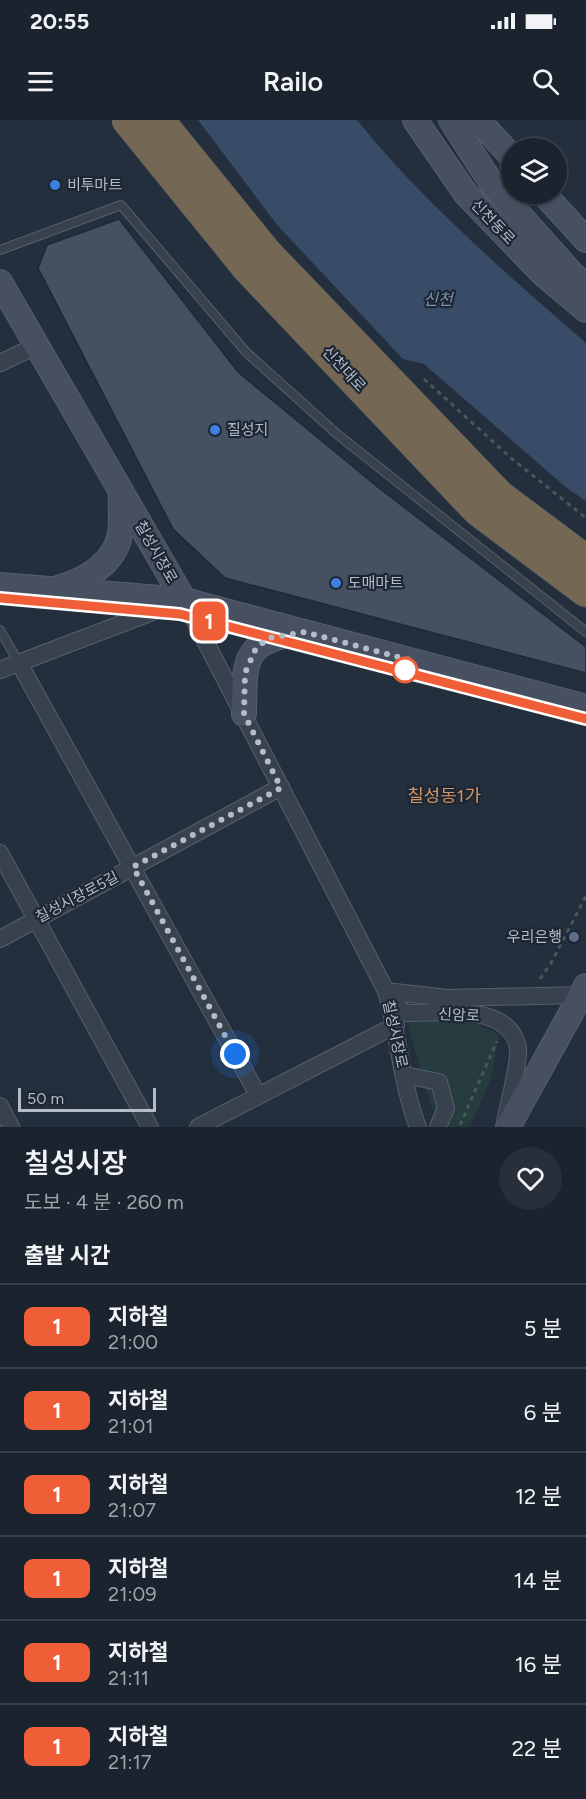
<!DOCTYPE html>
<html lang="ko">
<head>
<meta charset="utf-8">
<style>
  :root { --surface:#1b232e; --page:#282f3a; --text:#f1f3f6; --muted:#a0a4aa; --line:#39404a }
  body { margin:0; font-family:Figtree,"Noto Sans KR",sans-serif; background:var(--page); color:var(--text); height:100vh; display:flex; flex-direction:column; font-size:22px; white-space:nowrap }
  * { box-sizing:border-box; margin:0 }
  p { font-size:20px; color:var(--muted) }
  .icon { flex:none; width:33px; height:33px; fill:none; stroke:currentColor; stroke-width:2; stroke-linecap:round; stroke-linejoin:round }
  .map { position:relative; height:1007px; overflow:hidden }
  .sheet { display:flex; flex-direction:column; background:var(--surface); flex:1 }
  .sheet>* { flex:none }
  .badge { padding:0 12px; border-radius:9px; font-size:21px; line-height:39px }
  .buttons { position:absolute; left:501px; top:18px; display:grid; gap:12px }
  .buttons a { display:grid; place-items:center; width:66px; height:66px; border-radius:50%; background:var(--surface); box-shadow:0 2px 4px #0004,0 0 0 2px var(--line); font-size:30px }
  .scale { position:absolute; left:18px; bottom:15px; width:138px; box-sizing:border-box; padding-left:6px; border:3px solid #b4bcc9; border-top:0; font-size:16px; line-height:21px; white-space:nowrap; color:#b4bcc9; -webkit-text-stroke:4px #1d2633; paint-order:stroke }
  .you { position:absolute; width:30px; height:30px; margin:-15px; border:4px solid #fff; border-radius:50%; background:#1a73e8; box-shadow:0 0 0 9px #1a73e833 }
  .map>.badge { position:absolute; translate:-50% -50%; box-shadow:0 0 0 3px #fff }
  h2 { padding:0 24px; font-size:22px; line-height:54px }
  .round { display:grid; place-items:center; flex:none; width:63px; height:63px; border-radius:32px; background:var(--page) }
  .summary { display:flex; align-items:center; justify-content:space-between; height:102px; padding:0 24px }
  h1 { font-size:28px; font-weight:600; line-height:45px }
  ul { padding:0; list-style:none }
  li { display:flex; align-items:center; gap:18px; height:84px; padding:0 24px; border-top:2px solid var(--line) }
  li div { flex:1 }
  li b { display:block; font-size:22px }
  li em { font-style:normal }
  li .badge { min-width:66px; font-weight:700; text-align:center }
  .status { display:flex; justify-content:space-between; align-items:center; height:42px; padding:0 30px; background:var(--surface); direction:ltr }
  .status svg { height:16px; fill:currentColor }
  header { display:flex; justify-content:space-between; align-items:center; height:78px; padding:0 24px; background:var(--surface); font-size:27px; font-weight:600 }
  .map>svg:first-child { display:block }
  .green { fill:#263c3f }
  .water { fill:#394c67 }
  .building { fill:#455162; stroke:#1f2835; stroke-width:1.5 }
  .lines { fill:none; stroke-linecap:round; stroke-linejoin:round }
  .lane-casing { stroke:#565f6c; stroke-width:10 }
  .street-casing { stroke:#565f6c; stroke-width:18 }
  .secondary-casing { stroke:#565f6c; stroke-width:26 }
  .highway-casing { stroke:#434c59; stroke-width:33 }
  .path { stroke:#44595c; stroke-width:3; stroke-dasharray:4.5 4.5; stroke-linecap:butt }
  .lane { stroke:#38414e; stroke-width:8 }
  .street { stroke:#38414e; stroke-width:16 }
  .secondary { stroke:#465061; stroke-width:24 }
  .highway { stroke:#746855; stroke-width:32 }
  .line-casing { stroke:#fff; stroke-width:14 }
  .line { stroke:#ef5e37; stroke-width:9 }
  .walk { stroke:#b4bcc9; stroke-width:6; stroke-dasharray:0 10.8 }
  .shop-dot { fill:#3f7fe0; stroke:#1d2633; stroke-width:2 }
  .stop-dot { fill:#fff; stroke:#ef5e37; stroke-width:3 }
  .service-dot { fill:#5c6f8a; stroke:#1d2633; stroke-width:2 }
  .labels { text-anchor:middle; stroke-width:4.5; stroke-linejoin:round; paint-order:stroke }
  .poi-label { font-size:15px; fill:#b4bcc9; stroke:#1d2633; text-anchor:start }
  .street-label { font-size:15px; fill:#b4bcc9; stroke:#1d2633 }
  .water-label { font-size:16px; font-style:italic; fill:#7c92b1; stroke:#1d2633 }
  .quarter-label { font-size:18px; fill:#d59563; stroke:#1d2633 }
</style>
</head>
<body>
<div class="status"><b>20:55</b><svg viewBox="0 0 49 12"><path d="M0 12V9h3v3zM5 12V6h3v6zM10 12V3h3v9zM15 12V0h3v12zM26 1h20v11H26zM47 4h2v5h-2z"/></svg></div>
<header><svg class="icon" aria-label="menu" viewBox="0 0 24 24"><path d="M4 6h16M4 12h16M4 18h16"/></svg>Railo<svg class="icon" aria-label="search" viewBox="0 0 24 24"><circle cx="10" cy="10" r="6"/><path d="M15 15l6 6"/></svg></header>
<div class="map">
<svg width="586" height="1007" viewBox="0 0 586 1007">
  <rect width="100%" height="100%" fill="#242f3e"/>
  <polygon class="green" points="404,893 476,904 499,914 491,959 470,1007 438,1007"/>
  <path class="water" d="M198,0h159c65,81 151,155 229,223v158l-18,-12 -144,-125 -21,-5 -125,-133z"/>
  <polygon class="building" points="119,99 238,252 379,368 586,527 586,553 225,458 173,409 38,148 47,125"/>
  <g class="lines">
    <defs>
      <g id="lane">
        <polyline points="0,130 121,85 246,232 337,314 586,512"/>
        <polyline points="0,510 19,543"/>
      </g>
      <g id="street">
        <polyline points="0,243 36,226"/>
        <polyline points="19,543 258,975"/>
        <path d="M0,550l184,-70 202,391c13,45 15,93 32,136"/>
        <polyline points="0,733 150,1007"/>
        <polyline points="0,819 281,667"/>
        <polyline points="386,871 447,878 582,875"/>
        <path d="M390,877l14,16c34,1 105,-12 114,35 2,13 -10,59 -13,74"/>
        <polyline points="404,955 439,962 446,988 438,1007"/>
        <polyline points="0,986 11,1007"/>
        <polyline points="198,1007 396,905"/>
      </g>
      <g id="secondary">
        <polyline points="415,0 466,74 543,154 586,190"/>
        <polyline points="451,0 492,64 573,155 586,165"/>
        <polyline points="478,0 512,37"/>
        <polyline points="544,74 586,120"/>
        <polyline points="0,162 184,480"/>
        <polyline points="0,465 184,480 586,587"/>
        <path d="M58,468c26,-7 57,-24 62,-54 2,-13 0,-29 1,-43"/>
        <path d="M244,594c1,-50 -4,-72 54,-81"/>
        <polyline points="508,1007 586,866"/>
      </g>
      <g id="highway">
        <polyline points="128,0 248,148 478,390 586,471"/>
        <polyline points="158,0 266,133 499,376 586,441"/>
      </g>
    </defs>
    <use href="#lane" class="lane-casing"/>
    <use href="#street" class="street-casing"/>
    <use href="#secondary" class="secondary-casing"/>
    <use href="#highway" class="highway-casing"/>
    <g class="path">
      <polyline points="424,259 511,338 586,398"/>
      <polyline points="540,859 551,843 586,776"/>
      <polyline points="460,1005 497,921"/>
    </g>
    <use href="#lane" class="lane"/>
    <use href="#street" class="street"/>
    <use href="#secondary" class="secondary"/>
    <use href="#highway" class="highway"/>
  </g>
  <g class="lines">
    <defs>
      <polyline id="line" points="0,478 180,494 586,599"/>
    </defs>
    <use href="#line" class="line-casing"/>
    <use href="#line" class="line"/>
    <polyline class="walk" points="235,934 133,747 281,668 244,594 245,553 256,528 269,518 305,512 413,541 405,550"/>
  </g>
  <g class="shop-dot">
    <circle cx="55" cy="65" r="6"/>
    <circle cx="215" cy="310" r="6"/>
    <circle cx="336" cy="463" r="6"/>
  </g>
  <circle class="stop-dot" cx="405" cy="550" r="12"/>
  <circle class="service-dot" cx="574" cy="817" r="6"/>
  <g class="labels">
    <g class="poi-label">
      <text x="67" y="70">비투마트</text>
      <text x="227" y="315">질성지</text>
      <text x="348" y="468">도매마트</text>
      <text x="562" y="822" text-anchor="end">우리은행</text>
    </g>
    <g class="street-label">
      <text transform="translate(493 102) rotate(46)" y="5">신천동로</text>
      <text transform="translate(344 249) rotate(47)" y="5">신천대로</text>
      <text transform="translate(156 432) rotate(60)" y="5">칠성시장로</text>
      <text transform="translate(77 777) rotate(-28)" y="5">칠성시장로5길</text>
      <text transform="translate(459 895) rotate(3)" y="5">신암로</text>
      <text transform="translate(395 914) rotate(78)" y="5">칠성시장로</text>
    </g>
    <g class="water-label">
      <text x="438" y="185">신천</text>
    </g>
    <g class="quarter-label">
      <text x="444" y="682">칠성동1가</text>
    </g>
  </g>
</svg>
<div class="buttons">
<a><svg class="icon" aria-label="layers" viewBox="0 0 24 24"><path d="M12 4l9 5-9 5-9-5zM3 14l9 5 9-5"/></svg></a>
</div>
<div class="scale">50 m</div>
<div class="you" style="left:235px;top:934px"></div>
<b class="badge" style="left:209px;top:501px;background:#ef5e37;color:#fff">1</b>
</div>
<section class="sheet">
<div class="summary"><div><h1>칠성시장</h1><p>도보 · 4 분 · 260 m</p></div><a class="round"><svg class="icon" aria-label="heart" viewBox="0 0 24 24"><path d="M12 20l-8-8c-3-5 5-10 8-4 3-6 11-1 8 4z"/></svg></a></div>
<h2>출발 시간</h2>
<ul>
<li><span class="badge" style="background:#ef5e37;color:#fff">1</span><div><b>지하철</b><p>21:00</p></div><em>5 분</em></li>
<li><span class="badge" style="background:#ef5e37;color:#fff">1</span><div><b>지하철</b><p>21:01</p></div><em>6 분</em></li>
<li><span class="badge" style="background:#ef5e37;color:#fff">1</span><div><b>지하철</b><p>21:07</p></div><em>12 분</em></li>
<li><span class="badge" style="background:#ef5e37;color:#fff">1</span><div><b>지하철</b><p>21:09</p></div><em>14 분</em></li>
<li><span class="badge" style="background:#ef5e37;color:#fff">1</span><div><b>지하철</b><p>21:11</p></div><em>16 분</em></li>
<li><span class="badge" style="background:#ef5e37;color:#fff">1</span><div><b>지하철</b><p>21:17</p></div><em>22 분</em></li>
</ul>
</section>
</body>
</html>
